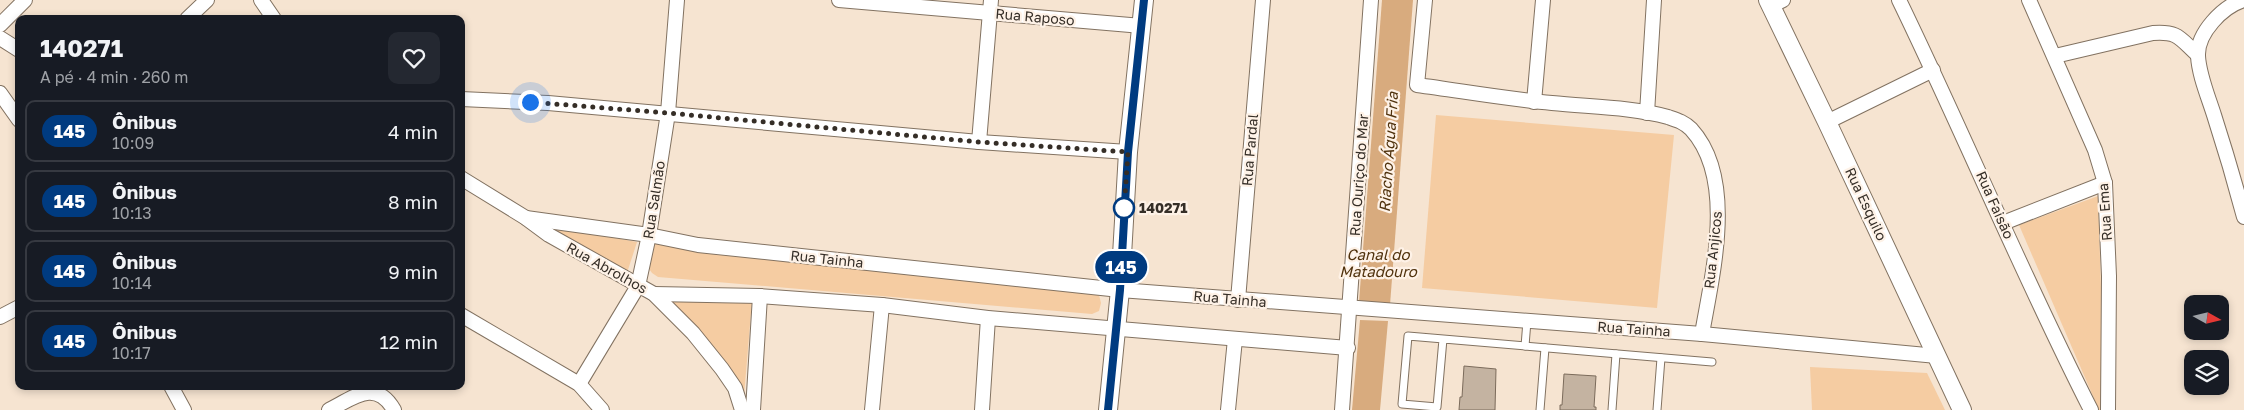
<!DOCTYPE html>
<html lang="pt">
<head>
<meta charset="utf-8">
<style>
  :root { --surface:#171b24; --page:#242831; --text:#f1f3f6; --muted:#9ea1a6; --line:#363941 }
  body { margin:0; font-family:"Golos Text",sans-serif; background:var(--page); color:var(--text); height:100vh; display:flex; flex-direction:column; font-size:19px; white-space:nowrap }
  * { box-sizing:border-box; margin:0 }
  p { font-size:16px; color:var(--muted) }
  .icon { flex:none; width:28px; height:28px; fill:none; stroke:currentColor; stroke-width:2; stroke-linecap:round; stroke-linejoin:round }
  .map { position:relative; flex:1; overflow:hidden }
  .side { position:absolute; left:15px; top:15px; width:450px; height:375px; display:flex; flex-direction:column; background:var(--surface); border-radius:10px; box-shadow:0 2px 8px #0003 }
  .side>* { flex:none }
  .badge { padding:0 10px; border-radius:16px; font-size:18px; line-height:32px }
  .needle { width:32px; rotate:98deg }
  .controls { position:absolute; left:2184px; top:295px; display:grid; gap:10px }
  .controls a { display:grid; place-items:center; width:45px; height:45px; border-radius:10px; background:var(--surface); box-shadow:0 2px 8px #0003; font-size:25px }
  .you { position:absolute; width:25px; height:25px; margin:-12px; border:4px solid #fff; border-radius:50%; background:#1a73e8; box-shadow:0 0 0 8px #1a73e833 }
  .map>.badge { position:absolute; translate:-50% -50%; box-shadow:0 0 0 2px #fff }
  .round { display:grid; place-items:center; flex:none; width:52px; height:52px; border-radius:10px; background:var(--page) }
  .summary { display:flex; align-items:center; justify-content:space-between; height:85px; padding:0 25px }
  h1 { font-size:24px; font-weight:700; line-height:38px }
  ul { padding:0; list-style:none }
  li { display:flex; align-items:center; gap:15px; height:62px; margin:0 10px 8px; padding:0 15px; border:2px solid var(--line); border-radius:10px }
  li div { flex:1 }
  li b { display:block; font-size:19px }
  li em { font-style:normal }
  li .badge { min-width:55px; font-weight:700; text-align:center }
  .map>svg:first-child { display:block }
  .green { fill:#f5cca2 }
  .water { fill:#d8ab7e }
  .building { fill:#c4b3a1; stroke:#7b6b5b }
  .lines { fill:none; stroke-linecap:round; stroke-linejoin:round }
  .service-casing { stroke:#827261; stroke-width:9 }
  .minor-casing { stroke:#827261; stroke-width:16 }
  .tertiary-casing { stroke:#827261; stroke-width:20 }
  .service { stroke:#fff; stroke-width:7 }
  .minor { stroke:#fff; stroke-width:14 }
  .tertiary { stroke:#fff; stroke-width:18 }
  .line-casing { stroke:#fff; stroke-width:11 }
  .line { stroke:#003b80; stroke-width:8 }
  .walk { stroke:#352e27; stroke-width:5; stroke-dasharray:0 9 }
  .stop-dot { fill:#fff; stroke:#003b80; stroke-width:2.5 }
  .labels { text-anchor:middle; stroke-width:4.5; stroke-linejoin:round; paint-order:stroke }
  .street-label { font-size:14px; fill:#352e27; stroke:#fef2e7 }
  .stop-label { font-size:14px; font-weight:bold; fill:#352e27; stroke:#fef2e7; text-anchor:start }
  .water-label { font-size:15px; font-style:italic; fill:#50320d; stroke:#fef2e7 }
</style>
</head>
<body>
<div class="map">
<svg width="2244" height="410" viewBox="0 0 2244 410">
  <rect width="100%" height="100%" fill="#f6e4d1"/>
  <g class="green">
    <polygon points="1436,115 1674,135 1657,308 1422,288"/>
    <polygon points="2098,196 2105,410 2099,410 2019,225"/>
    <polygon points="539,224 637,242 626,276"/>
    <polygon points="662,241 1092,292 1099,295 1101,303 1099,311 1092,314 658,277 652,273 647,266 654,244"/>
    <polygon points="666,298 752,301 744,396"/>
    <polygon points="1810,367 1927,373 1945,410 1812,410"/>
  </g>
  <g class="water">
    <polygon points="1382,0 1413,0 1390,305 1359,302"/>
    <polygon points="1360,320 1388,321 1380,410 1352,410"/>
  </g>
  <g class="building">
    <polygon points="1464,366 1496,369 1495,410 1459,410 1460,397 1462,397"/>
    <polygon points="1564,374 1596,376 1594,407 1596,407 1596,410 1560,410 1560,405 1562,405"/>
  </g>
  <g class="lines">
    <defs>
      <g id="service">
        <path d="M1443,339l-6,68 -35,-3 6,-68c101,8 202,17 304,26"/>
        <polyline points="1525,346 1527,321"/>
        <polyline points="1540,410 1545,348"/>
        <polyline points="1612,410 1616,354"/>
        <polyline points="1657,410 1661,358"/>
      </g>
      <g id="minor">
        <polyline points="261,0 274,19"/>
        <polyline points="839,0 1142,26"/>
        <path d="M1425,0l-8,85c45,6 89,14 135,18 38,4 79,4 116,14 9,3 16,5 23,12 46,50 21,146 11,205"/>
        <path d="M1899,0c66,136 123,275 192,410"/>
        <polyline points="2029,0 2095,150 2105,183 2109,276 2108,410"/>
        <path d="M2244,0c-21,6 -47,33 -46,56 1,19 10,40 16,59 11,34 21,68 30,102"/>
        <polyline points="1771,6 1783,0"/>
        <polyline points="187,19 207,0"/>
        <polyline points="0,25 25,0"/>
        <polyline points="0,38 19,50"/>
        <path d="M2055,56l98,-23c26,-2 27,6 45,22"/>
        <polyline points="0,93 19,120"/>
        <polyline points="461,99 548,103 979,142 1128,152"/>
        <polyline points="1534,102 1543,0"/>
        <polyline points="1647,113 1654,0"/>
        <polyline points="1827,122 1933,70"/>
        <polyline points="979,142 991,0"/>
        <polyline points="461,178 526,218 549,235 654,294 693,333 722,369 735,388 742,410"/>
        <polyline points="526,218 649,235 698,245 1120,290 1702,334 1937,356"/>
        <polyline points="2003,223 2105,183"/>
        <polyline points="654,294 760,296 882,305 988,318 1348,348"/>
        <polyline points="1238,300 1263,0"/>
        <polyline points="461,315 579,384 602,410"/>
        <polyline points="0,317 19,307"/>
        <polyline points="579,384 638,286 649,235 668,113 677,0"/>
        <polyline points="171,386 184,410"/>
        <path d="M329,410c24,-12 47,-32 65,0"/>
        <polyline points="753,410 760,296"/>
        <polyline points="872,410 882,305"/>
        <polyline points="982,410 988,318"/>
        <polyline points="1228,410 1235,339"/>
        <polyline points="1342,410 1371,0"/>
      </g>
      <g id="tertiary">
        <polyline points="1768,0 1827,122 1962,410"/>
        <polyline points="1108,410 1120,290 1128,152 1144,0"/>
      </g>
    </defs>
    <use href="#service" class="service-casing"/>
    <use href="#minor" class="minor-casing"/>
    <use href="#tertiary" class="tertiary-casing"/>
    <use href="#service" class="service"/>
    <use href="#minor" class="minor"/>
    <use href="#tertiary" class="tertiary"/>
  </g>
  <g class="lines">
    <defs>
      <polyline id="line" points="1108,410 1120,290 1128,152 1144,0"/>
    </defs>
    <use href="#line" class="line-casing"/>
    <use href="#line" class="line"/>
    <polyline class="walk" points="530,102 668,113 979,142 1128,152 1124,211 1124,208"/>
  </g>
  <circle class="stop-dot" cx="1124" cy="208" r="10"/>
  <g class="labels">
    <g class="street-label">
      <text transform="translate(1035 17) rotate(5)" y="5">Rua Raposo</text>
      <text transform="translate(1250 150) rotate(-85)" y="5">Rua Pardal</text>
      <text transform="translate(1359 175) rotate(-86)" y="5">Rua Ouriço do Mar</text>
      <text transform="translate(654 200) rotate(-81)" y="5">Rua Salmão</text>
      <text transform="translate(1866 204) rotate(65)" y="5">Rua Esquilo</text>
      <text transform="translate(1995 205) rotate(66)" y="5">Rua Faisão</text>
      <text transform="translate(2105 212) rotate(-94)" y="5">Rua Ema</text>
      <text transform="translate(1713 250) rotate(-84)" y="5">Rua Anjicos</text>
      <text transform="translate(827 259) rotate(6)" y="5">Rua Tainha</text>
      <text transform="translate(607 268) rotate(29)" y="5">Rua Abrolhos</text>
      <text transform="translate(1230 299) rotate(5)" y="5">Rua Tainha</text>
      <text transform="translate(1634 329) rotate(4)" y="5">Rua Tainha</text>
    </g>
    <g class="stop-label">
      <text x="1139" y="213">140271</text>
    </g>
    <g class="water-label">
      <text transform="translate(1389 152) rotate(-86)" y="5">Riacho Água Fria</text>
      <text x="1378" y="260">Canal do<tspan x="1378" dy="17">Matadouro</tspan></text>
    </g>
  </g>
</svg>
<div class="controls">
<a><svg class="needle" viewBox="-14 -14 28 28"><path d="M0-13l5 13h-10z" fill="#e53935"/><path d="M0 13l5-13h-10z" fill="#9ea1a6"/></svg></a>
<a><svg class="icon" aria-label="layers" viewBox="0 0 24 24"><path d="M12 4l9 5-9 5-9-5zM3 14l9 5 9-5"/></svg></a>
</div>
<div class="you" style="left:530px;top:102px"></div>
<b class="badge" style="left:1121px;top:267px;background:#003b80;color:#fff">145</b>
<section class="side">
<div class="summary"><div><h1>140271</h1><p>A pé · 4 min · 260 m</p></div><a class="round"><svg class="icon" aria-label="heart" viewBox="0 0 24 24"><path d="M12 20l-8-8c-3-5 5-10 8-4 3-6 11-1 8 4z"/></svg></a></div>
<ul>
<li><span class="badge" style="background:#003b80;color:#fff">145</span><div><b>Ônibus</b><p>10:09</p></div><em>4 min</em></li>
<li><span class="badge" style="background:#003b80;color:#fff">145</span><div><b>Ônibus</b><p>10:13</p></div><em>8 min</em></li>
<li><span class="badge" style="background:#003b80;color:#fff">145</span><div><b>Ônibus</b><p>10:14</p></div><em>9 min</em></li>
<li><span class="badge" style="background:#003b80;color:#fff">145</span><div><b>Ônibus</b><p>10:17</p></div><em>12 min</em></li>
</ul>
</section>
</div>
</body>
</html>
